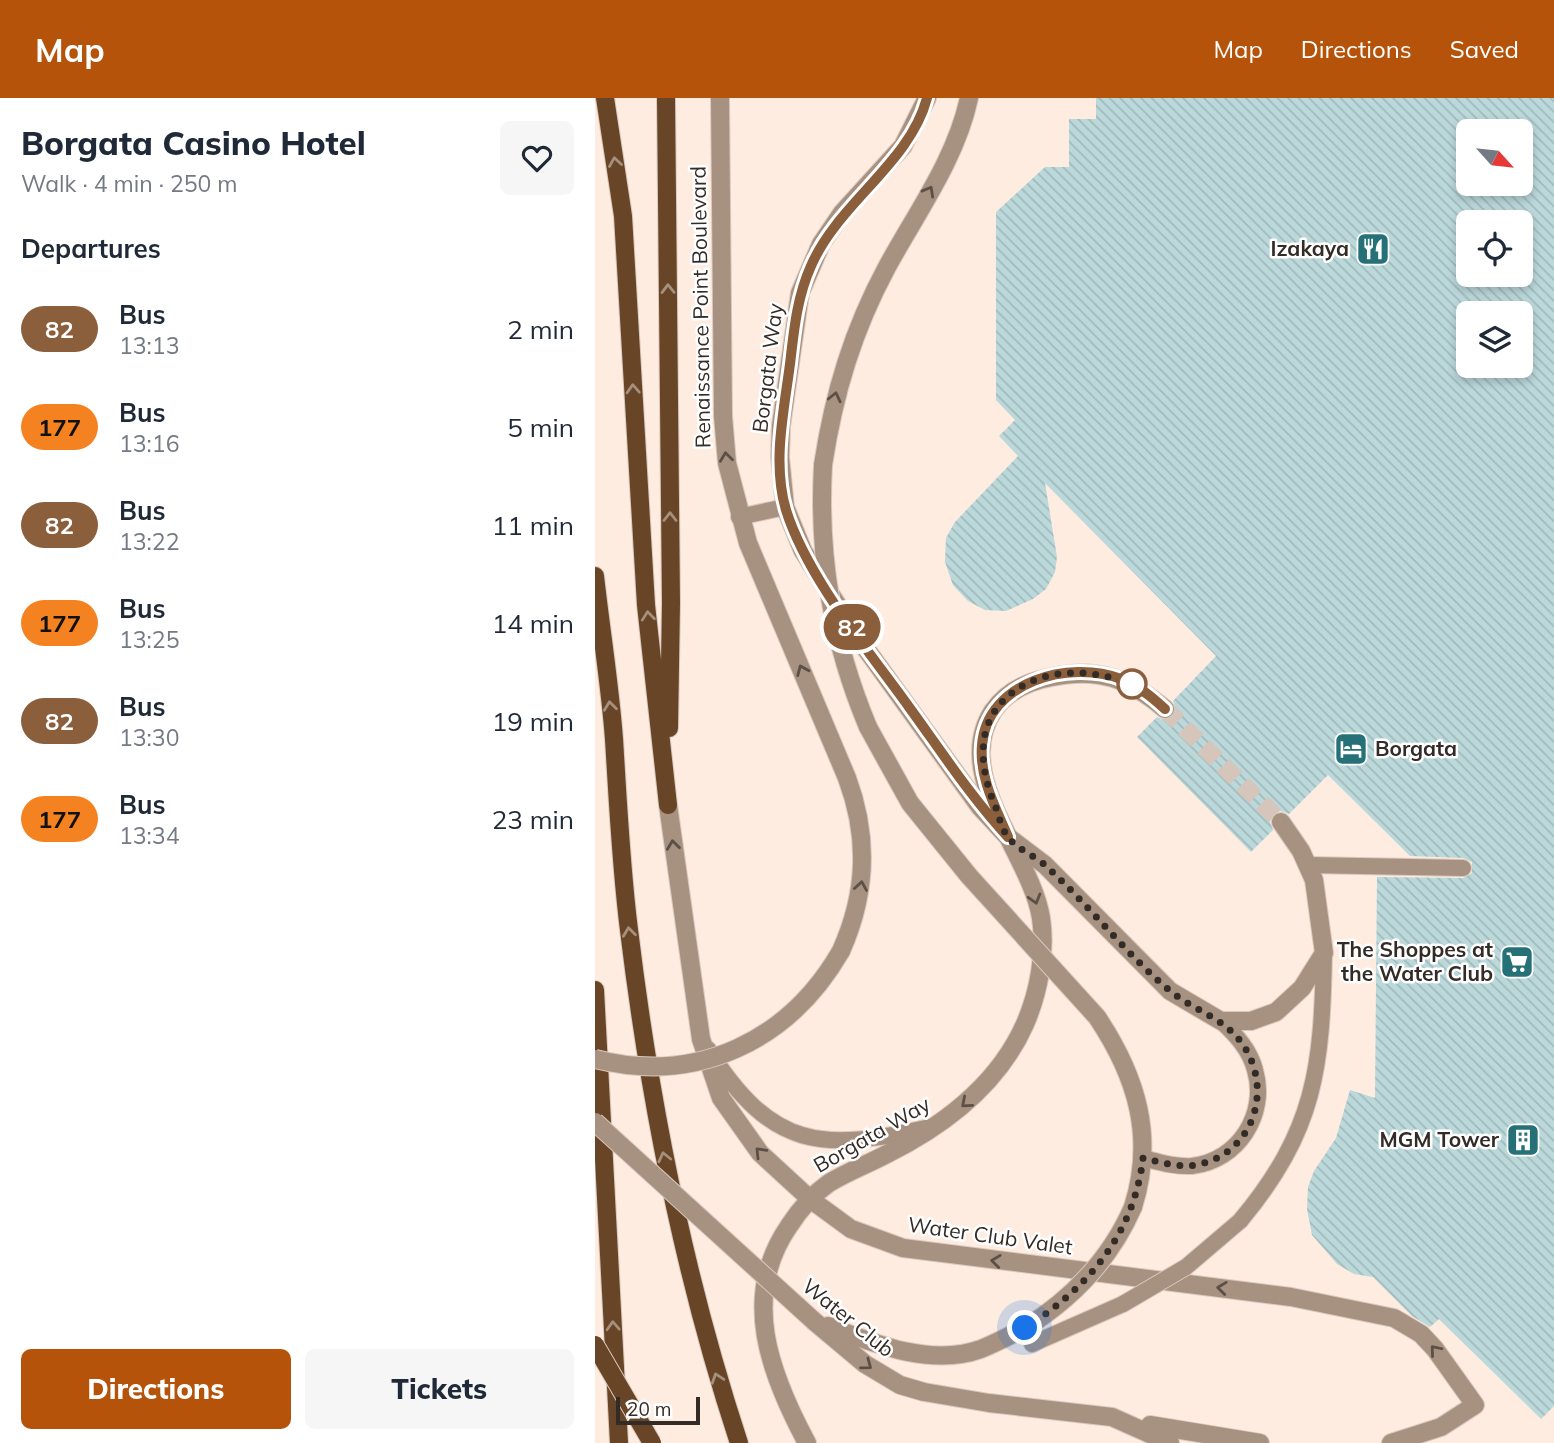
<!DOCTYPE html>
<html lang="en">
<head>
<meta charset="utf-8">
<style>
  :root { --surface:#fff; --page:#f6f6f7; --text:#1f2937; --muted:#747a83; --accent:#b45309 }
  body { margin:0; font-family:Mulish,sans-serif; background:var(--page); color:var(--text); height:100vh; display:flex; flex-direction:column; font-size:26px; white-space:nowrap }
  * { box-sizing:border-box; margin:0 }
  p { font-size:23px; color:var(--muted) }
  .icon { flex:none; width:38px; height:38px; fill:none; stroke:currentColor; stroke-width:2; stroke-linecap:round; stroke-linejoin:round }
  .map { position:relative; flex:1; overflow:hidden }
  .side { display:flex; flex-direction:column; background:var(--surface); width:595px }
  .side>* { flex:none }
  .badge { padding:0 14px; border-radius:23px; font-size:24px; line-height:46px }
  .needle { width:46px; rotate:117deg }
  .tools { position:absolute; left:861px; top:21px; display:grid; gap:14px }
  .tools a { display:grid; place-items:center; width:77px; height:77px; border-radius:10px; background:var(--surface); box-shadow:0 4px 10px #0003; font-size:35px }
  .scale { position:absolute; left:21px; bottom:18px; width:84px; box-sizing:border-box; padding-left:7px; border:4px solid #332b26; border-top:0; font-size:19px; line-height:24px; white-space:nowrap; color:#332b26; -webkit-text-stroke:5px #fff; paint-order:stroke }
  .you { position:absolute; width:35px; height:35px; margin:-18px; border:5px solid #fff; border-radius:50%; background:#1a73e8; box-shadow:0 0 0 10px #1a73e833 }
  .map>.badge { position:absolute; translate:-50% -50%; box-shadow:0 0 0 4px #fff }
  h2 { padding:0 21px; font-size:26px; line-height:63px }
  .round { display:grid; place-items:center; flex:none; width:74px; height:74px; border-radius:10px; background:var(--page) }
  .summary { display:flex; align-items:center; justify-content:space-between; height:119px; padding:0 21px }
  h1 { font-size:33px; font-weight:800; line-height:52px }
  .action { display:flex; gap:14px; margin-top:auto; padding:14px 21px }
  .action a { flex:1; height:80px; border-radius:10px; background:var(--accent); color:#fff; font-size:28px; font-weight:800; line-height:80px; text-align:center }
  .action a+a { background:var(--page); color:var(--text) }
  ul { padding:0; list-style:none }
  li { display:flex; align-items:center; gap:21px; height:98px; padding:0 21px }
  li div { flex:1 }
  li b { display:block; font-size:26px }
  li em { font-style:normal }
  li .badge { min-width:77px; font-weight:700; text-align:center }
  header { display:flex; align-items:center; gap:42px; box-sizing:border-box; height:98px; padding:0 35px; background:var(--accent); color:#fff }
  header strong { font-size:33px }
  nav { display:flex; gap:38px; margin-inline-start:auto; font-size:24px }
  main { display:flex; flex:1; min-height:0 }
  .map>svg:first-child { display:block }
  .building { fill:url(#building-back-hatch); fill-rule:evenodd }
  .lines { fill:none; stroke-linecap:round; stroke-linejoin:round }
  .minor-tunnel { stroke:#d5c5ba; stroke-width:18; stroke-dasharray:18 9; stroke-linecap:butt }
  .service-casing { stroke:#d9c9be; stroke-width:18 }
  .minor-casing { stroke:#d9c9be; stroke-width:20 }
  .primary-casing { stroke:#d9c9be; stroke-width:20 }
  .service { stroke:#a79181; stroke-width:16 }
  .minor { stroke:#a79181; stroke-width:18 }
  .primary { stroke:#694527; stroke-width:18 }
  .service-bridge-casing { stroke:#d9c9be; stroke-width:18; stroke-linecap:butt }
  .minor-bridge-casing { stroke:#d9c9be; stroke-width:20; stroke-linecap:butt }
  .primary-bridge-casing { stroke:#d9c9be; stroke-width:20; stroke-linecap:butt }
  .service-bridge { stroke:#a79181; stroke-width:16 }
  .minor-bridge { stroke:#a79181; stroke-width:18 }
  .primary-bridge { stroke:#694527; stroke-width:18 }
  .oneway { stroke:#a58f7d }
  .oneway2 { stroke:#5c4f46 }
  .line-casing { stroke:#fff; stroke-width:16 }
  .line { stroke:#8b5e3c; stroke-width:10 }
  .walk { stroke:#332b26; stroke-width:7; stroke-dasharray:0 12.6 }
  .stop-dot { fill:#fff; stroke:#8b5e3c; stroke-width:3.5 }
  .labels { text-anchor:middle; stroke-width:5; stroke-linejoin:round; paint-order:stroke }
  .poi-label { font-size:21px; font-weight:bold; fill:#332b26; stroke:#fff; text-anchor:end }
  .street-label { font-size:21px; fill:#332b26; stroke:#fff }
</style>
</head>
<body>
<header>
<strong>Map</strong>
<nav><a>Map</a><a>Directions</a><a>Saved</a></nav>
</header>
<main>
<section class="side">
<div class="summary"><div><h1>Borgata Casino Hotel</h1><p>Walk · 4 min · 250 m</p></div><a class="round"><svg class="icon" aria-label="heart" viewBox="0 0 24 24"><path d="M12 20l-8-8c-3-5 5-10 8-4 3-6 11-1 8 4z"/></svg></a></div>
<h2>Departures</h2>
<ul>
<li><span class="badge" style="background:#8b5e3c;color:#fff">82</span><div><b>Bus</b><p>13:13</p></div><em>2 min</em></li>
<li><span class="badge" style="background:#f58220;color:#111">177</span><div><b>Bus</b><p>13:16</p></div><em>5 min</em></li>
<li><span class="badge" style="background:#8b5e3c;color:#fff">82</span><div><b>Bus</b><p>13:22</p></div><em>11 min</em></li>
<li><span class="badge" style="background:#f58220;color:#111">177</span><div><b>Bus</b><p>13:25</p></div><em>14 min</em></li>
<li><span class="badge" style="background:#8b5e3c;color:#fff">82</span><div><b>Bus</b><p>13:30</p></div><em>19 min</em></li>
<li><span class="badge" style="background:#f58220;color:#111">177</span><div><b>Bus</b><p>13:34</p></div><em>23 min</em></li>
</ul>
<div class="action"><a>Directions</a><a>Tickets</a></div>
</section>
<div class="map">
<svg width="959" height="1345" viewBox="0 0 959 1345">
  <defs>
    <pattern id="building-back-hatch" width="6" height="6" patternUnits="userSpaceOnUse" patternTransform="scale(1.75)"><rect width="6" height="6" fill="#bbd8db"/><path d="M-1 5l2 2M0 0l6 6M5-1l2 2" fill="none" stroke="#a1babc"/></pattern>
  </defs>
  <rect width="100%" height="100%" fill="#fdecdf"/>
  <path class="building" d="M501,0h458v1308l-13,13 -102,-100 -9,8 -18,-11 -39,-39 -19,-3 -17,-10 -25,-29 -5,-26 1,-22 6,-16 22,-33 14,-48 25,8 2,-221 86,1 9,-5v-11l-9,-4 -53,-2 -82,-81 -39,39 -8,-3 -7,2 -4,9 3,8 -22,22 -114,-115 20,-20 7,3 9,-3 3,-7 -3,-9 43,-45 -171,-173 12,74 -2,15 -9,17 -13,10 -27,12 -21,-1 -17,-9 -15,-16 -8,-23 1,-24 9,-16 63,-66 -19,-20 16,-16 -19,-20v-188l49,-45h24v-48h27zM873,33h53v53h-53zM873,124h53v53h-53zM873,215h53v53h-53z"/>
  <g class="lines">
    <polyline class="minor-tunnel" points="570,611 686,724"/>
    <defs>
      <g id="service">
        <polyline points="144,419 190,409"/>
        <polyline points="713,767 868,770"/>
        <path d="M113,951c64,101 114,103 222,78"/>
        <path d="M548,1060c16,4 32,9 49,8 46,-5 76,-52 63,-96 -5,-20 -19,-35 -34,-49"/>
        <path d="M645,1123c76,-91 82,-154 84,-268"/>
        <polyline points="437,1246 528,1206"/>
      </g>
      <g id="minor">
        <path d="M125,0l3,318 4,47 21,80 99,235c22,59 20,115 -6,173"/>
        <polyline points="332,0 308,48 247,115 226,146 205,195 186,328 185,359 190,409 208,453 266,544 385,709 413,739 450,767 575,893 626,923 656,923 681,914 707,890 729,855 719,782 706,753 686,724"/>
        <path d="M228,367c11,-72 30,-135 64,-198 30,-55 69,-108 82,-169"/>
        <polyline points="273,629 315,705 374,778"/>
        <polyline points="73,707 106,941 126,1000 165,1055 215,1101 256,1131 308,1150 696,1199 799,1220 826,1236 840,1251 880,1307 846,1329 796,1345"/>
        <path d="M502,919c40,60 58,120 36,190"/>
        <polyline points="220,1224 270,1266 305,1287 329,1294 394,1305 517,1319 575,1345"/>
        <path d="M233,1228c47,18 103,41 153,23 15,-6 30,-14 44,-21"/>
        <polyline points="555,1327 665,1345"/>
        <path d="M212,1345c-37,-69 -67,-146 -18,-217 11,-17 23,-31 40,-43 18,-11 39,-19 58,-29 58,-29 111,-69 138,-130 14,-32 21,-72 16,-106 -10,-64 -90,-142 -48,-207 14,-20 36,-30 59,-34 47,-10 77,2 113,32"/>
      </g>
      <g id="primary">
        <polyline points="10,0 28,118 51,507 73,707"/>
        <polyline points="71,0 76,505 74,630"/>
        <path d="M0,478c6,54 15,109 19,163 4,64 7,128 15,191 21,174 55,346 110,513"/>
        <polyline points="0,892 24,1345"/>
      </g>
    </defs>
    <use href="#service" class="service-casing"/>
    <use href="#minor" class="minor-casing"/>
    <use href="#primary" class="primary-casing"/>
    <use href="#service" class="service"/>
    <use href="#minor" class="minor"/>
    <use href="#primary" class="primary"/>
    <defs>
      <polyline id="service-bridge" points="528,1206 591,1169 645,1123"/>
      <g id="minor-bridge">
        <path d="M228,367c-5,92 9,176 45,262"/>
        <polyline points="374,778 502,919"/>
        <path d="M0,961c102,26 194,-18 246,-108"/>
        <polyline points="0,1024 220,1224"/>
        <path d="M430,1230c48,-30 85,-68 108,-121"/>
      </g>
      <polyline id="primary-bridge" points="0,1247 57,1345"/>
    </defs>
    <use href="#service-bridge" class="service-bridge-casing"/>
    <use href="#minor-bridge" class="minor-bridge-casing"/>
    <use href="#primary-bridge" class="primary-bridge-casing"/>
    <use href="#service-bridge" class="service-bridge"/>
    <use href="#minor-bridge" class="minor-bridge"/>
    <use href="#primary-bridge" class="primary-bridge"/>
  </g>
  <defs><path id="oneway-chevron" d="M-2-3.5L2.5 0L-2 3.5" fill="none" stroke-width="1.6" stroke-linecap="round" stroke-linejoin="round" transform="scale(1.75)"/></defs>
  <g class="oneway">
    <use href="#oneway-chevron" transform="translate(20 64) rotate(-99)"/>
    <use href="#oneway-chevron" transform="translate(73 191) rotate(-91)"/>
    <use href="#oneway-chevron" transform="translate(38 291) rotate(-93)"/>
    <use href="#oneway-chevron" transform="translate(75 419) rotate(-90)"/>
    <use href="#oneway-chevron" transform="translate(53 518) rotate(-96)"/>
    <use href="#oneway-chevron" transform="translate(15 608) rotate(-97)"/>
    <use href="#oneway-chevron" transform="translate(34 834) rotate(-97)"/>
    <use href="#oneway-chevron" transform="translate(69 1059) rotate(-103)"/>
    <use href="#oneway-chevron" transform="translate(18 1228) rotate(-93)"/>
    <use href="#oneway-chevron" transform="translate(122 1280) rotate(-108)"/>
  </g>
  <g class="oneway2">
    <use href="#oneway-chevron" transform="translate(334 93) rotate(-61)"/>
    <use href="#oneway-chevron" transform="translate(240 299) rotate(-77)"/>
    <use href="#oneway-chevron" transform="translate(131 359) rotate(-97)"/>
    <use href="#oneway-chevron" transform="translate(207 572) rotate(-113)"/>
    <use href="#oneway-chevron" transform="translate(78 747) rotate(-97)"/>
    <use href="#oneway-chevron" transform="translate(266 788) rotate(-81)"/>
    <use href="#oneway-chevron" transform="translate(440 801) rotate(74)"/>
    <use href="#oneway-chevron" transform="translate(371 1005) rotate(139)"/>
    <use href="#oneway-chevron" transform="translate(165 1054) rotate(-134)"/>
    <use href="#oneway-chevron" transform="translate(401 1163) rotate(-173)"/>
    <use href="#oneway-chevron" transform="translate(627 1190) rotate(-173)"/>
    <use href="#oneway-chevron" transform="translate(840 1252) rotate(-130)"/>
    <use href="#oneway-chevron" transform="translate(272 1267) rotate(37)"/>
  </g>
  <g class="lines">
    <defs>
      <path id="line" d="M332,0c-17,65 -89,105 -116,168 -14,31 -17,64 -21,98 -6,47 -18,99 -4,146 21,67 82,140 123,197 32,44 62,90 99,130 -12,-29 -29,-59 -26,-92 5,-63 87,-86 139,-66 17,6 31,18 44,30"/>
    </defs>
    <use href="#line" class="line-casing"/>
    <use href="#line" class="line"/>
    <path class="walk" d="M430,1230c63,-40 109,-94 118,-170 17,4 35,10 52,7 59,-10 80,-77 46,-123 -19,-25 -48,-32 -72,-52 -44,-37 -80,-85 -123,-124 -11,-10 -29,-17 -38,-29 -6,-7 -9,-20 -12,-29 -20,-47 -21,-96 28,-123 36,-20 84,-13 118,4l-10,-5"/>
  </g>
  <defs>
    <symbol id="restaurant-square" viewBox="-11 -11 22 22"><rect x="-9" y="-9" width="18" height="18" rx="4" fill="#267078" stroke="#fff"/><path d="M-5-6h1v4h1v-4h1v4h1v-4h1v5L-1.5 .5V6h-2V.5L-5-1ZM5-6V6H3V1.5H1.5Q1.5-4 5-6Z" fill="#fff"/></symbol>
    <symbol id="hotel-square" viewBox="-11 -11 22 22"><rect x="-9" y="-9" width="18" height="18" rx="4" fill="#267078" stroke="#fff"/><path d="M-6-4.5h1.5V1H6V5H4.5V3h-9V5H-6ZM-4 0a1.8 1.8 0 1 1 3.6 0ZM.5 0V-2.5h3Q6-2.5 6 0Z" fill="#fff"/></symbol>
    <symbol id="supermarket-square" viewBox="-11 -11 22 22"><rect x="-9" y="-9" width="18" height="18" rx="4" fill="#267078" stroke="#fff"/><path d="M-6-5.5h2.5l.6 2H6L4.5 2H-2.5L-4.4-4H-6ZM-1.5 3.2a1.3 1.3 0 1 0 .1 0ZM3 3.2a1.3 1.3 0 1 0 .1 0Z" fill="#fff"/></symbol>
    <symbol id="building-square" viewBox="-11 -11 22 22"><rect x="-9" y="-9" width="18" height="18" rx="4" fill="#267078" stroke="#fff"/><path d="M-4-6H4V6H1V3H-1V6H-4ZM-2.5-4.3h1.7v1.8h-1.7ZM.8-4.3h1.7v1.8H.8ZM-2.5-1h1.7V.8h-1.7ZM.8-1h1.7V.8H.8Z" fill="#fff"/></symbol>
  </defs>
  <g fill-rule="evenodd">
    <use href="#restaurant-square" x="759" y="132" width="38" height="38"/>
    <use href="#hotel-square" x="737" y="632" width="38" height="38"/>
    <use href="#supermarket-square" x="903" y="845" width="38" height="38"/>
    <use href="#building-square" x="909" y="1023" width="38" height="38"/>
  </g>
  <circle class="stop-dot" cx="537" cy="586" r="14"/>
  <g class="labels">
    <g class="poi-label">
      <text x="754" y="158">Izakaya</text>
      <text x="780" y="658" text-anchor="start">Borgata</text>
      <text x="898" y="859">The Shoppes at<tspan x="898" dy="24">the Water Club</tspan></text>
      <text x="904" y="1049">MGM Tower</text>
    </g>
    <g class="street-label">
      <text transform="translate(106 209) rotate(-91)" y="7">Renaissance Point Boulevard</text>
      <text transform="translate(173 270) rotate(-83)" y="7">Borgata Way</text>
      <text transform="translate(277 1037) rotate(-30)" y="7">Borgata Way</text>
      <text transform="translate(395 1138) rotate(8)" y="7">Water Club Valet</text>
      <text transform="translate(253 1220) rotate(39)" y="7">Water Club</text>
    </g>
  </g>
</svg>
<div class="tools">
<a><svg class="needle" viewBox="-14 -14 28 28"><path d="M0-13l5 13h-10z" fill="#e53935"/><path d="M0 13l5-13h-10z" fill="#747a83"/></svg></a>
<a><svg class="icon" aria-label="locate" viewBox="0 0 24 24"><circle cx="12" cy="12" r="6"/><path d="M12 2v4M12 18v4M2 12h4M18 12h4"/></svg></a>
<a><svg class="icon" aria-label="layers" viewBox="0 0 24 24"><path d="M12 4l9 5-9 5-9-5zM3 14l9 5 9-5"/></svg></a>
</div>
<div class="scale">20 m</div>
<div class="you" style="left:430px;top:1230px"></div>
<b class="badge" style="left:257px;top:529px;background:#8b5e3c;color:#fff">82</b>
</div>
</main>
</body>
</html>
